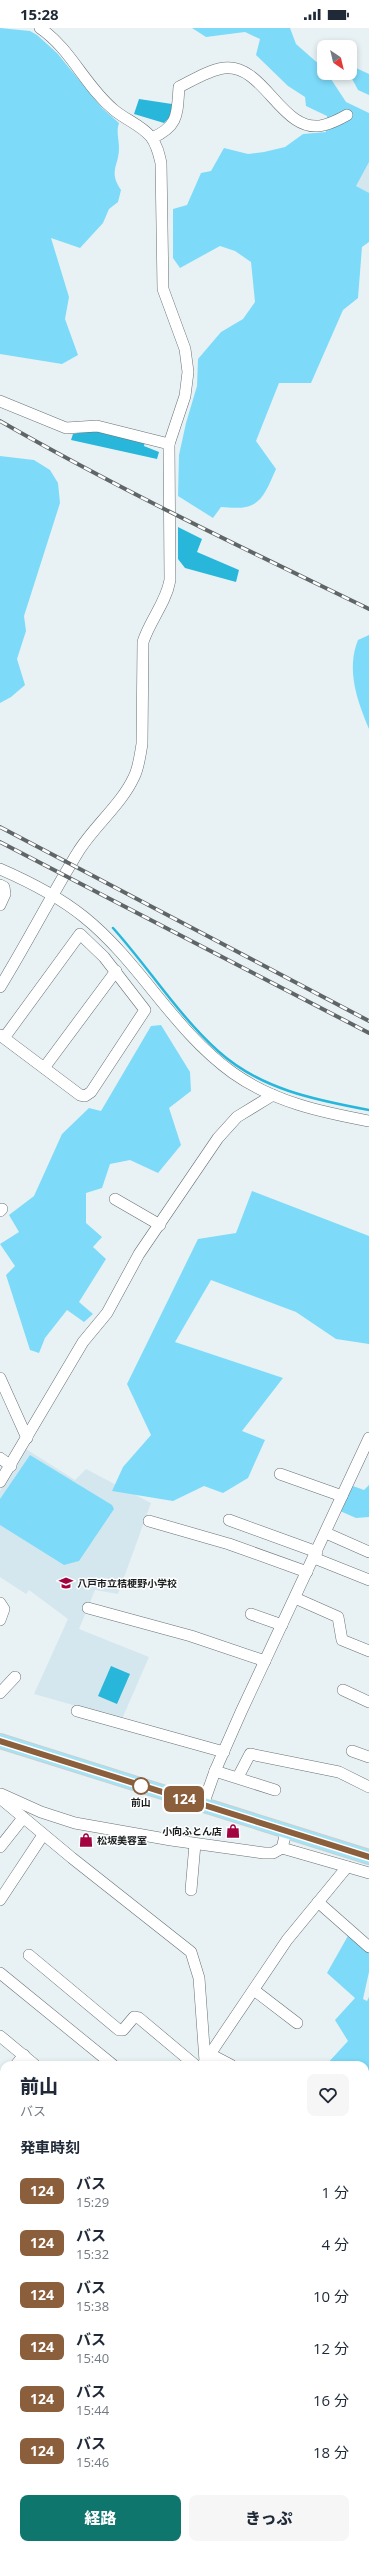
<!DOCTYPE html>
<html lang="ja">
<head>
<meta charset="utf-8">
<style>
  :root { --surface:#fff; --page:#f6f6f7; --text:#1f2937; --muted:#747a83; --accent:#0f766e }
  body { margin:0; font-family:"Open Sans","Noto Sans JP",sans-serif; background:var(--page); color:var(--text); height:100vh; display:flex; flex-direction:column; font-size:15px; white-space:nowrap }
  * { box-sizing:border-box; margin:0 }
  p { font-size:13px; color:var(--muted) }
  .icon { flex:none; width:22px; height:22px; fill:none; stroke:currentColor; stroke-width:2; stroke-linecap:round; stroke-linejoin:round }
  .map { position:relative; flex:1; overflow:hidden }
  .side { position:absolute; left:0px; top:2033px; width:369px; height:488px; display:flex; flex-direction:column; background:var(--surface); border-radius:12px 12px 0 0; box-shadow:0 2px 6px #0003 }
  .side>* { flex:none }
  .badge { padding:0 8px; border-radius:6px; font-size:14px; line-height:26px }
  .needle { width:26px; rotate:145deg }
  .controls { position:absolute; left:317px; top:12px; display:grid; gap:8px }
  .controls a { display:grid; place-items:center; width:40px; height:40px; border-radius:8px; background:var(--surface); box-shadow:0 2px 6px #0003; font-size:20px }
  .map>.badge { position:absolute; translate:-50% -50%; box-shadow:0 0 0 2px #fff }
  h2 { padding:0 20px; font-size:15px; line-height:36px }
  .round { display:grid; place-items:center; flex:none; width:42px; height:42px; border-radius:8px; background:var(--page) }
  .summary { display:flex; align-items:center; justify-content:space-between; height:68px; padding:0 20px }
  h1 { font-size:19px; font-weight:800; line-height:30px }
  .cta { display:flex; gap:8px; margin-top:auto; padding:8px 20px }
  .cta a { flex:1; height:46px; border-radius:8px; background:var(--accent); color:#fff; font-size:16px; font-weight:800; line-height:46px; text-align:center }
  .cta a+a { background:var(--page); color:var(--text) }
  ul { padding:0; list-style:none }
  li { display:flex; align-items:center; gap:12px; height:52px; padding:0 20px }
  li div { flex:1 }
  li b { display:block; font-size:15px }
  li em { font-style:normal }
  li .badge { min-width:44px; font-weight:700; text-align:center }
  .status { display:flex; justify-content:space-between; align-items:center; height:28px; padding:0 20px; background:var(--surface); direction:ltr }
  .status svg { height:11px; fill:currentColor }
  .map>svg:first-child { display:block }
  .built { fill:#d5e7ee }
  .green { fill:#7ddbf9 }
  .water { fill:#28b7db }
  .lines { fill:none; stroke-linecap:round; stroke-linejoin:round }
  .stream { stroke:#28b7db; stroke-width:2.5 }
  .minor-casing { stroke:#687073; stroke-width:12 }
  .major-casing { stroke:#cdcece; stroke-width:16 }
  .minor { stroke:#fff; stroke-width:11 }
  .major { stroke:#a1e4f8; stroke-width:14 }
  .rail-casing { stroke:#606667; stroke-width:4 }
  .rail { stroke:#fff; stroke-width:2.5; stroke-dasharray:8; stroke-linecap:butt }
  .line-casing { stroke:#fff; stroke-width:9 }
  .line { stroke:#8b5e3c; stroke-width:6 }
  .stop-dot { fill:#fff; stroke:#8b5e3c; stroke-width:2 }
  .labels { text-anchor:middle; stroke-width:3; stroke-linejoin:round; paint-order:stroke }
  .poi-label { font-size:10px; font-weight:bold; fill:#1b1f20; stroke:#fff; text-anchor:start }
  .stop-label { font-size:10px; font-weight:bold; fill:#1b1f20; stroke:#fff }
</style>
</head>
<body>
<div class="status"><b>15:28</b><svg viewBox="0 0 49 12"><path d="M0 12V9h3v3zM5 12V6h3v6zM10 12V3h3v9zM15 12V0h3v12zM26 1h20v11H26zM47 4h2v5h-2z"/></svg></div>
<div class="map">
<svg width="369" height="2521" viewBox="0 0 369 2521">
  <rect width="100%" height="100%" fill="#e8f2f5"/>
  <g class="built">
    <polygon points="369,129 369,166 354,159"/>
    <polygon points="26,1421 75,1452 86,1441 151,1475 118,1566 95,1562 79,1601 149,1629 122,1691 34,1666 68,1591 29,1562 26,1566 0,1549 0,1463"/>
  </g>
  <g class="green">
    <path d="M0,0l30,3 7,4 20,18 45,55 17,15c-3,9 0,16 0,25 0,18 -11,23 2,42l-3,12 -9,7 -6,14 -23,25 -29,-10 18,59 -4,22 13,36 -16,9 -62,-10z"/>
    <path d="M192,0h98l6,16 25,22 3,7h3l19,29 23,11v49l-13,24 13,7v49l-7,5 -4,51 -15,12 -32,73h-32l-23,58 20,28c-14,32 -17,42 -55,38l-8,11 -35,-22 1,-41 7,-32 11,-37 1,-27 23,-27 22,-13 12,-17 -4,-40 -16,-11 -15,-5 -40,22 -7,-10v-49l14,-4 14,-32 10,-2 13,-23 24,6 16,-2 21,-5 18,-13 23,-2 1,-16 -21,-10 -1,-9 -17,-11 -32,-31 4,-16 -15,-7 -39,5z"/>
    <polygon points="356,40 369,46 369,67 358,62 349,45"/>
    <polygon points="0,428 34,432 50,442 58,455 60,475 24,588 26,603 17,631 25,657 11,669 0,675"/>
    <path d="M369,607v94c-12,-28 -23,-60 -11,-89z"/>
    <polygon points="161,997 190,1044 191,1063 169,1080 181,1117 158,1145 130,1132 110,1136 102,1160 86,1165 86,1195 102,1209 93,1219 106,1231 79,1274 93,1286 84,1294 67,1282 45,1310 39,1325 30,1322 6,1247 15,1238 0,1216 19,1204 9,1187 34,1168 62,1106 89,1080 101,1083 151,998"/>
    <polygon points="252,1163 369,1208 369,1316 336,1311 296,1284 211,1252 175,1314 283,1350 242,1403 265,1412 248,1450 223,1465 204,1458 173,1473 112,1463 123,1439 151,1407 127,1356 198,1211 236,1205"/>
    <polygon points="30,1427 112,1477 114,1481 79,1533 64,1537 0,1497 0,1471"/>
    <polygon points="369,1457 369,1489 356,1490 340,1483 353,1458 364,1462"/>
    <polygon points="349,1906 369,1924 369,1944 363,1971 367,1973 369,1969 369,2127 365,2124 365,2037 326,2037 348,2013 335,1992 355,1970 327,1945"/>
    <rect x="0" y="2186" width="4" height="82"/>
    <polygon points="365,2194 369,2195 369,2211 365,2209"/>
    <polygon points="4,2353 4,2517 62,2517 61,2521 4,2521 0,2516 0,2358"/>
  </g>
  <g class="water">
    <polygon points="139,71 172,76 170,89 164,95 134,86"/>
    <polygon points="96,402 145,414 144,418 159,424 157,431 71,412 73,406"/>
    <polygon points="178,499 202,511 197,524 239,542 236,554 185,540 178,531"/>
    <polygon points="111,1638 130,1646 117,1676 98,1668"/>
  </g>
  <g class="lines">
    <path class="stream" d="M113,900c36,40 65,87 105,123 42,38 97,49 151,59"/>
    <defs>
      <g id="minor">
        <path d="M152,110c27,-12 25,-24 27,-51 14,-7 30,-17 45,-19 41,-5 58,68 100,57 8,-2 16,-6 23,-10"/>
        <polyline points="0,373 66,400 97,398 169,416"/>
        <path d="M0,841c30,13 58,27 84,48 56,45 89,113 149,156 41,29 88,39 136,48"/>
        <polyline points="0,857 4,859 5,866 0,877"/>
        <path d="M0,959c27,-44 51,-91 78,-135 16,-26 43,-47 56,-75 5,-10 6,-22 8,-33l1,-102c7,-22 23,-39 27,-62l-1,-136 16,-48 3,-24 -3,-23 -22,-60 -2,-126c-2,-9 -4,-18 -10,-26 -10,-12 -25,-17 -37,-27 -29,-24 -43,-61 -74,-82"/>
        <polyline points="0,1007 80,1067 85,1068 91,1064 145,982 104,929 80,906 4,1010"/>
        <polyline points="44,1040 116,943"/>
        <polyline points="115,1171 160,1197"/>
        <polyline points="0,1183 2,1181"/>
        <polyline points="0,1350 27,1410"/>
        <polyline points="0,1430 11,1438"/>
        <polyline points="280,1446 342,1468"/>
        <polyline points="0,1454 83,1314 107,1285 139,1226 218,1110 237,1089 273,1067"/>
        <polyline points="229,1492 317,1524"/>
        <polyline points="149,1493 229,1516 307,1544"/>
        <polyline points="326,1505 369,1524"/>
        <polyline points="314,1530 369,1552"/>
        <polyline points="295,1570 338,1589 342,1612 369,1623"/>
        <polyline points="0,1575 4,1581 0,1592"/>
        <polyline points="88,1580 191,1608 265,1633"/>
        <polyline points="251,1586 282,1597"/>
        <polyline points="343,1662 369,1674"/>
        <polyline points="0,1665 15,1649"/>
        <polyline points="77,1683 224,1724"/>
        <polyline points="352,1723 369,1729"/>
        <polyline points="215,1743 275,1762"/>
        <polyline points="238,1749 250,1726 339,1744 369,1759"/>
        <polyline points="1,1766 41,1784 75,1795 171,1812 264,1825 273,1825 282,1820 286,1804"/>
        <polyline points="0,1770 72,1830 191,1924 199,1950 205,2033"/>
        <polyline points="203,1777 215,1743 241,1684 369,1410"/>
        <polyline points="0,1819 23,1790"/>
        <polyline points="282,1820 369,1845"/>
        <polyline points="191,1862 195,1816"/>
        <polyline points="0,1872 43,1807"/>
        <polyline points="318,1874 369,1919"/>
        <polyline points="29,1927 119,2002 123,2002 134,1989 139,1990 195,2037"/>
        <polyline points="0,1945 113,2037"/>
        <polyline points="254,1962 297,1995"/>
        <polyline points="0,2008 35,2037"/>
        <polyline points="210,2026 231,2037"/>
        <polyline points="204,2035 287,1912 347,1839"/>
        <polyline points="16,2037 24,2027"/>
        <polyline points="0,2059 4,2053"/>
        <polyline points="0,2084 4,2087"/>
        <polyline points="0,2162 4,2165"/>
        <polyline points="365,2169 369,2172"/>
        <polyline points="365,2344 369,2331"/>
        <polyline points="365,2386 369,2373"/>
        <polyline points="185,2517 185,2521"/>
        <polyline points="313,2521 315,2517"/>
      </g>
      <g id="major">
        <polyline points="0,1713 369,1829"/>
        <polyline points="365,2423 369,2412"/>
        <polyline points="365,2452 369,2441"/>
        <polyline points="365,2490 369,2479"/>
        <polyline points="328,2521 329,2517"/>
        <polyline points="339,2521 341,2517"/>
        <polyline points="353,2521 355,2517"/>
        <polyline points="364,2521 369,2507"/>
      </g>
    </defs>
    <use href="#minor" class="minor-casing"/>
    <use href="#major" class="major-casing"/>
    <use href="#minor" class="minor"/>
    <use href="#major" class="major"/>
    <defs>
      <g id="rail">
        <path d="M0,393c120,69 245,128 369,188"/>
        <polyline points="0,799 369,993"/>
        <polyline points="0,814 369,1005"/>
      </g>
    </defs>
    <use href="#rail" class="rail-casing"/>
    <use href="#rail" class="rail"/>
  </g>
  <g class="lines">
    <defs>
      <polyline id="line" points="0,1713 369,1829"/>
    </defs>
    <use href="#line" class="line-casing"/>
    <use href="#line" class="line"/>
  </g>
  <defs>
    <symbol id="school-bare" viewBox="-9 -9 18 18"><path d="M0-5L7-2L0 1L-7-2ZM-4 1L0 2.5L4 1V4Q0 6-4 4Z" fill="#a1043f" stroke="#fff" stroke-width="2.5" paint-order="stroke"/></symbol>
    <symbol id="shop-bare" viewBox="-9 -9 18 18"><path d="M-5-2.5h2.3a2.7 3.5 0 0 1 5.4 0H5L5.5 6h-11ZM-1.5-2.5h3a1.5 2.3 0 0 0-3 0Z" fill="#a1043f" stroke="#fff" stroke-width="2.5" paint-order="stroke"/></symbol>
  </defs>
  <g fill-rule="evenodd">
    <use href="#school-bare" x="56" y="1545" width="20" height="20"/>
    <use href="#shop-bare" x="223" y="1793" width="20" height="20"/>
    <use href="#shop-bare" x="76" y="1802" width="20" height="20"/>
  </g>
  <circle class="stop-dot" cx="141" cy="1758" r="8"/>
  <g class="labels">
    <g class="poi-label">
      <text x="77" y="1559">八戸市立桔梗野小学校</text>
      <text x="222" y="1807" text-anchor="end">小向ふとん店</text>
      <text x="97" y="1816">松坂美容室</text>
    </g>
    <g class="stop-label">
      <text x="141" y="1778">前山</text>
    </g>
  </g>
</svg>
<div class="controls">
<a><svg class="needle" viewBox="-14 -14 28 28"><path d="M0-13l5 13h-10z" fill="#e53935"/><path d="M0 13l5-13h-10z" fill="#747a83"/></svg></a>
</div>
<b class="badge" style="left:184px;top:1771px;background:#8b5e3c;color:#fff">124</b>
<section class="side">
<div class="summary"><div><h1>前山</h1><p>バス</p></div><a class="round"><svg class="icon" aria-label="heart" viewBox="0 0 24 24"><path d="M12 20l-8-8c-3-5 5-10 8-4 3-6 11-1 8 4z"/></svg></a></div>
<h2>発車時刻</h2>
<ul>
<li><span class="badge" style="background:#8b5e3c;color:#fff">124</span><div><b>バス</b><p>15:29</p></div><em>1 分</em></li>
<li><span class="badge" style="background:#8b5e3c;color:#fff">124</span><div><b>バス</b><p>15:32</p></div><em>4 分</em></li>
<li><span class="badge" style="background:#8b5e3c;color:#fff">124</span><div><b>バス</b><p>15:38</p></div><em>10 分</em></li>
<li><span class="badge" style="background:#8b5e3c;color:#fff">124</span><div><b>バス</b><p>15:40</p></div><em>12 分</em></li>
<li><span class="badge" style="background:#8b5e3c;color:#fff">124</span><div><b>バス</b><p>15:44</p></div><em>16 分</em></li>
<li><span class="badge" style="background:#8b5e3c;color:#fff">124</span><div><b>バス</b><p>15:46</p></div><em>18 分</em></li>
</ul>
<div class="cta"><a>経路</a><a>きっぷ</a></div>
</section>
</div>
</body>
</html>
